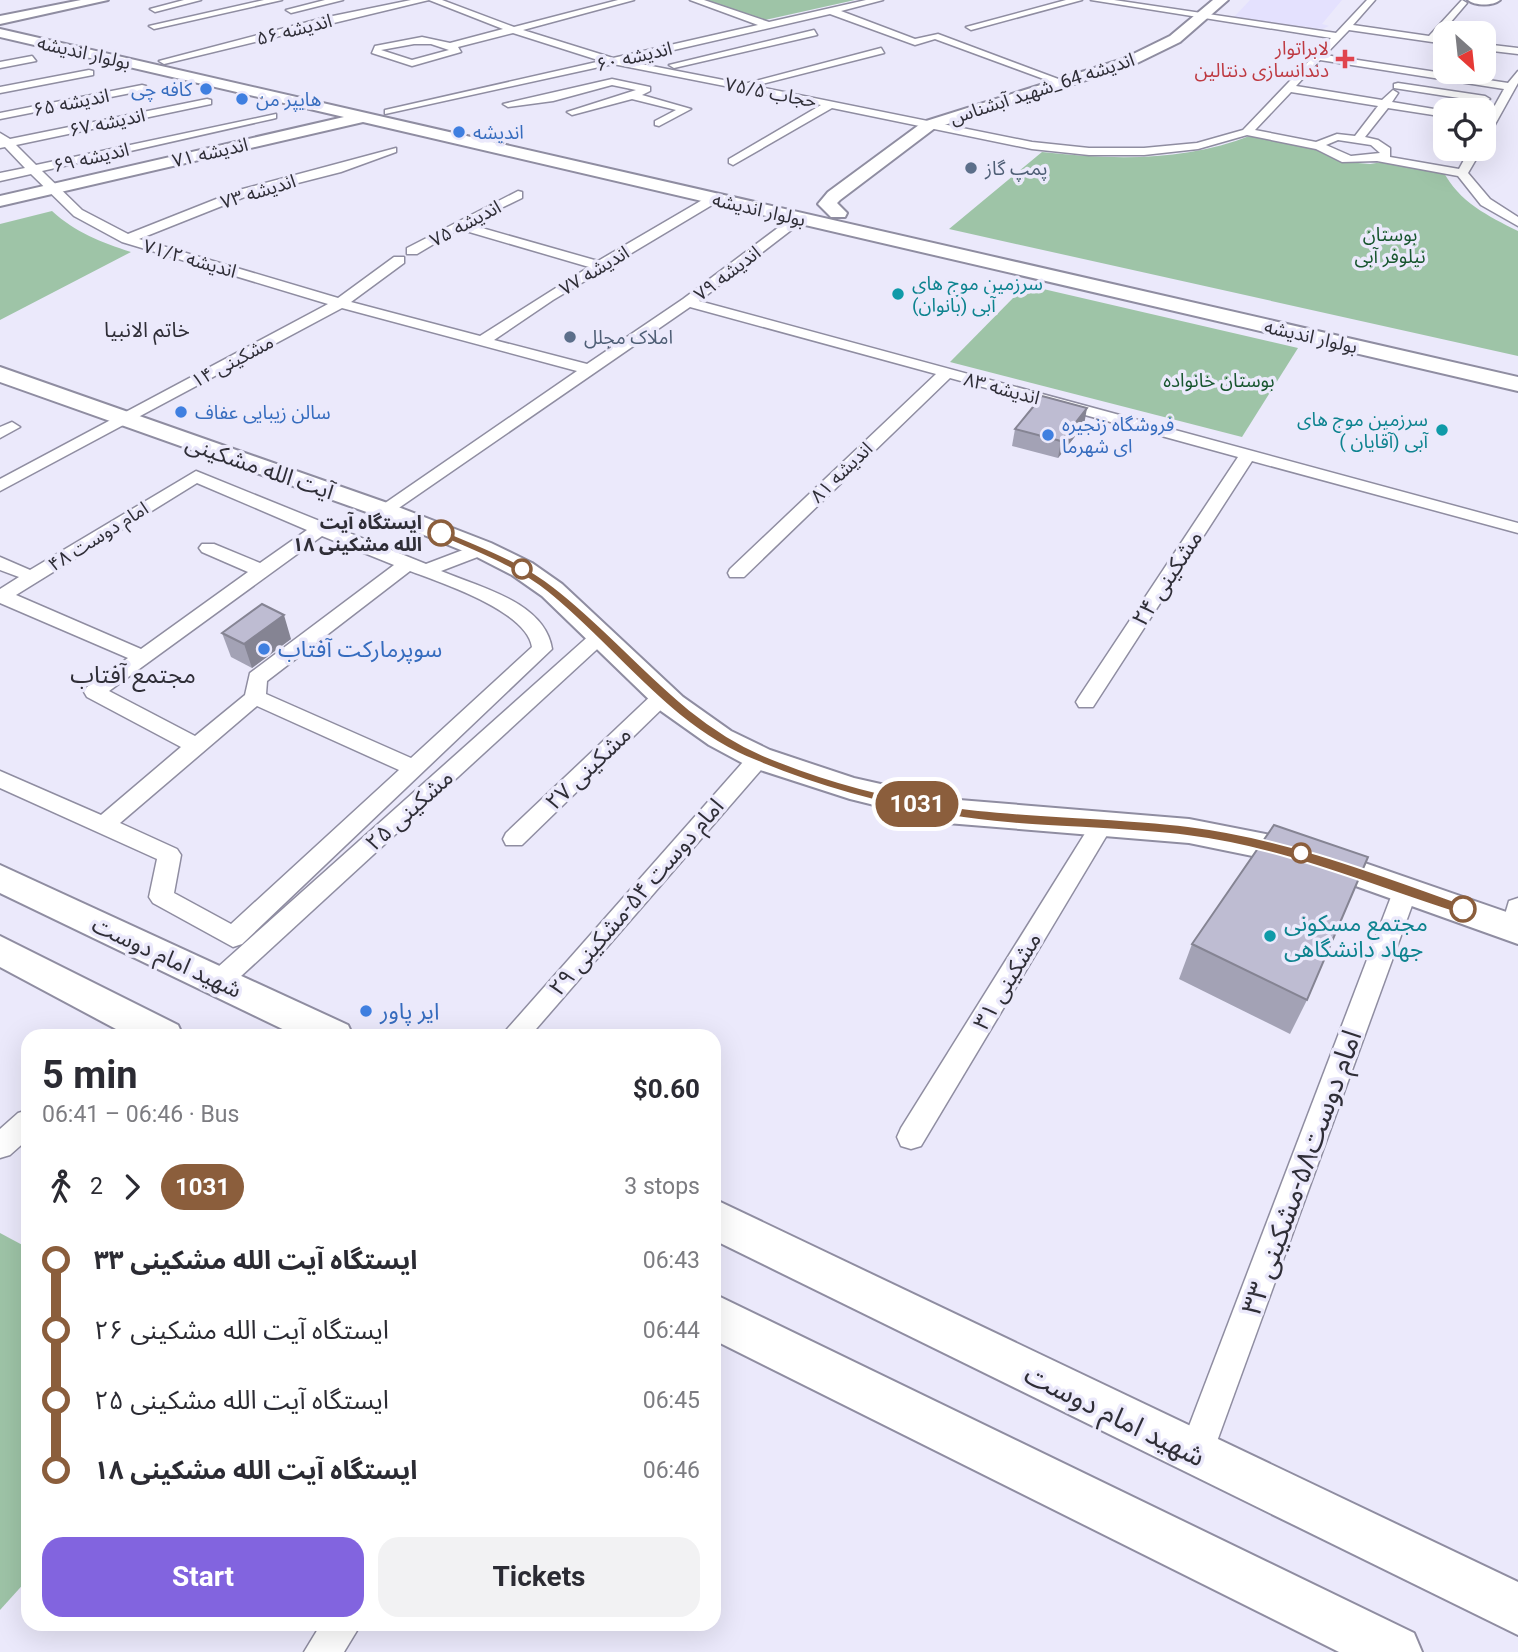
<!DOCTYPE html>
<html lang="en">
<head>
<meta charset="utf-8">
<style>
  :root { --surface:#fff; --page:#f2f2f3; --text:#2b2b33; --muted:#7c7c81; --accent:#8264df }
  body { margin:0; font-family:Roboto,"Noto Sans Arabic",sans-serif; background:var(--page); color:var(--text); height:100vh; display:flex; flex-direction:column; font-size:26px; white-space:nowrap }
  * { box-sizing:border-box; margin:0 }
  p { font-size:23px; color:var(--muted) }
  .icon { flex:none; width:38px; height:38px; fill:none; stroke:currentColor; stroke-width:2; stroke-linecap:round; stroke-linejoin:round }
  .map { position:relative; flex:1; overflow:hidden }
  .side { position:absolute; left:21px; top:1029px; width:700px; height:602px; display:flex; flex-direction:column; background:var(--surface); border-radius:21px; box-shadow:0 7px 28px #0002 }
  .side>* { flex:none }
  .badge { padding:0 14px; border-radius:23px; font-size:24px; line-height:46px }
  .needle { width:46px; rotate:153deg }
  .buttons { position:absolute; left:1433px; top:21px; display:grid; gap:14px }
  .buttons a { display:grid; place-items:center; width:63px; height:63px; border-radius:14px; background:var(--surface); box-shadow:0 7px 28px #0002; font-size:35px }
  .map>.badge { position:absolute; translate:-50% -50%; box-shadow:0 0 0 4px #fff }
  .legs { display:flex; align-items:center; gap:10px; height:77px; padding:0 21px; font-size:23px }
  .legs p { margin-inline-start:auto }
  .overview { display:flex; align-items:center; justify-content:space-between; height:119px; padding:0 21px }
  h1 { font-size:38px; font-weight:700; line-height:52px }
  .primary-button { display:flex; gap:14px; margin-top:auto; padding:14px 21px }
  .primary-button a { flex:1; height:80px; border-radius:21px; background:var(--accent); color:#fff; font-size:28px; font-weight:700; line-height:80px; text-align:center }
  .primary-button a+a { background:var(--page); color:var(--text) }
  ul { padding:0 21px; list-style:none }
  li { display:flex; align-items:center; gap:24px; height:70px; font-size:26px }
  li i { display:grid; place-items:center; width:10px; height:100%; margin:0 9px; background:currentColor }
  li i::after { content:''; width:18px; height:18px; margin:-9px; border:5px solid; border-radius:50%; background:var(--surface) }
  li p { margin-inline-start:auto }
  li:first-child i { background:linear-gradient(#0000 50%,currentColor 0) }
  li:last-child i { background:linear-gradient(currentColor 50%,#0000 0) }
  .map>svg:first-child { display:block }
  .built { fill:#e4e1fe }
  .green { fill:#9ec4a7 }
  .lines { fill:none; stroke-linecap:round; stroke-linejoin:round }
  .street-casing { stroke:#8f8da1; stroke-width:3 }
  .secondary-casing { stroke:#8f8da1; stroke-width:4 }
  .street { fill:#fff; fill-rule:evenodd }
  .secondary { fill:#fff; fill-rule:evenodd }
  .wall { fill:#a3a2b5 }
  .shaded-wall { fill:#858493 }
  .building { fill:#bebcd2; stroke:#858493; stroke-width:2 }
  .line-1 { fill:#8b5e3c; stroke:#fff; stroke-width:2 }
  .health-dot { fill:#e0444e; stroke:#ebe9fb; stroke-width:2.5 }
  .shop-dot { fill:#3f7fe0; stroke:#ebe9fb; stroke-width:2.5 }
  .service-dot { fill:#5c6f8a; stroke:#ebe9fb; stroke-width:2.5 }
  .culture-dot { fill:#0f9aa8; stroke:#ebe9fb; stroke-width:2.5 }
  .stop-1-dot { fill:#fff; stroke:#8b5e3c; stroke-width:3.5 }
  .labels { text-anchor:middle; stroke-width:7; stroke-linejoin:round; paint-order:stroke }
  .far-street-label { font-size:19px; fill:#2f2e37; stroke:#ebe9fb }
  .far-health-label { font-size:19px; fill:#be3a42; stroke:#ebe9fb; text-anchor:end }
  .far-shop-label { font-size:19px; fill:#366cbe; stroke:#ebe9fb; text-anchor:start }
  .far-service-label { font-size:19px; fill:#4e5e75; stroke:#ebe9fb; text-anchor:start }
  .far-park-label { font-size:19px; fill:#18562f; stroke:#ebe9fb }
  .far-culture-label { font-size:19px; fill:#0d838f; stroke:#ebe9fb; text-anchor:start }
  .far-stop-label { font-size:19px; font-weight:bold; fill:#2f2e37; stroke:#ebe9fb; text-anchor:end }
  .far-neighbourhood-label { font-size:21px; fill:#2f2e37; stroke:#ebe9fb }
  .street-label { font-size:23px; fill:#2f2e37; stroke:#ebe9fb }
  .shop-label { font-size:23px; fill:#366cbe; stroke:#ebe9fb; text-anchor:start }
  .culture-label { font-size:23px; fill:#0d838f; stroke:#ebe9fb; text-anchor:start }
  .neighbourhood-label { font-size:24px; fill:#2f2e37; stroke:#ebe9fb }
  .near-street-label { font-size:28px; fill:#2f2e37; stroke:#ebe9fb }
</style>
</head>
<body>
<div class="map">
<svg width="1518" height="1652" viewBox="0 0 1518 1652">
  <rect width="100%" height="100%" fill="#ebe9fb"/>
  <polygon class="built" points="1250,0 1342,0 1322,24 1329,26 1322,29 1234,17"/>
  <g class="green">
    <polygon points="702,0 855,0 765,20"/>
    <path d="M1252,135l65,12 9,8 20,7 24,2 19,-3 54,10c16,31 45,45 75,60v125l-569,-127 93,-77c71,8 143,10 210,-17z"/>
    <path d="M52,211c24,22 49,31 79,41l-131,68v-96z"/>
    <polygon points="1026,285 1298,348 1242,437 950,362"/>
    <polygon points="0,1233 28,1248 28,1579 0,1610"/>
  </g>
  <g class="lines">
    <defs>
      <g id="street">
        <polygon points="184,0 201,0 155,12 150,9"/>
        <polygon points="264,0 282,0 154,29 149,26"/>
        <polygon points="325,0 343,0 291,13 286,10"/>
        <polygon points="411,0 429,0 164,64 159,61 323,18"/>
        <path d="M429,0h13l72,27 104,-27h16l-111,30 90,28 145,-33 -68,-25h14l65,22 97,-22h17l-42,11 74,28 23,-5 131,49 -9,2 -125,-46 -20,6 -85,-31 -204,47 118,23 137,-36 3,5 -130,33 278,56 57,6h55l53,-5 46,-13 88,-92 -240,-38h23l222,33 31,-33h8l-22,25 76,11 33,-36 5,3 -29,34 8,1v6l-97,-14 -24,25 183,28 10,-12v12l-30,54 -4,1v-13l20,-36 -184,-29 -24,26 86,14 11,-10 5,3 -6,9 54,9v6l-58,-9 -23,29 13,3 12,8v9l69,12 11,-20h12l-14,24 22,26 28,18v9l-37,-21 -23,-29 -81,-15 -35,1 -26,-13 -69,-14 -49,14 -54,6h-55l-57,-6 -200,-41 -99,57 -4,-2v-4l92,-54 -208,-41 -228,50v-4l216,-49 -88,-28 -55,14 3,5 -49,14 -40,-13 3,-7 47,-9 28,6 53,-14zM414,44h17l18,6 -37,10 -31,-10zM1291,92l87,14 -23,30 -18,-2 -21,8 -61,-12zM1338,140l33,5 9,8 -29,3 -25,-11z"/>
        <polygon points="1066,0 1082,0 971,30 966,27"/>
        <polygon points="1479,26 1484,29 1480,33 1470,33"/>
        <polygon points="814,30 817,35 674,68 669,65"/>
        <polygon points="1484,44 1518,48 1518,54 1484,50"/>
        <polygon points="32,56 36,61 0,68 0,62"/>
        <polygon points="89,70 93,71 93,75 0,93 0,87"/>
        <polygon points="612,79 650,87 650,91 642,95 691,109 659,126 655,125 655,121 676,110 632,99 572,115 567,112 636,90 612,85 553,101 508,107 503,104"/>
        <polygon points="1398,83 1485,96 1490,99 1485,102 1394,88 1394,84"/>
        <polygon points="142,85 146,86 146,90 0,119 0,113"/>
        <polygon points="207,99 211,100 211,104 16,145 36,165 276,114 276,118 272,119 42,171 82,210 128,234 239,190 396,148 396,152 341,172 247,196 139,239 338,298 394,257 404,257 404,263 351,302 480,336 589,267 459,229 417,254 407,254 407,248 518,191 522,192 522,198 468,224 598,261 704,199 712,199 712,205 553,300 494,340 587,364 683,299 795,215 803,215 803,221 699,301 1518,523 1518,533 1252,461 1093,707 1079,707 1076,702 1079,697 1238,457 950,378 744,577 730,577 728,573 730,569 936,374 690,307 390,514 378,514 375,510 577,371 342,308 0,491 0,479 328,304 122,242 74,216 31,174 0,181 0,173 25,168 5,147 0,148 0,133 10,139"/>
        <polygon points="12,422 20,427 0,438 0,427"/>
        <path d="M196,471l230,93 50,-19h12l3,4 -3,4 -47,18c38,16 104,31 111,78l-310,295 -9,3 -80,-44 -4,-6 8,-38 -157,-71v-17l101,44 80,-68 -94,-50 -3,-5 3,-5 41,-29 -128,-55v-14l19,-12 -19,-7v-13l30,13zM197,483l110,47 -47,33 -46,-19h-12l-3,4 3,4 46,20 -107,77 -125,-54zM322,536l72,29 -144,108 -5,22 -50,41 -86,-45zM410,571c32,12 117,40 122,76l-121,111 -145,-64 1,-13zM257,706l142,64 -168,154 -57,-31 7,-38 -4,-6 -57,-26z"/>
        <polygon points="599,631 606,633 609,637 606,641 227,989 218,992 209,989 205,982 209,975 592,633"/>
        <polygon points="663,689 670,691 673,696 670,701 522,845 506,845 503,839 506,833 656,691"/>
        <polygon points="759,751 767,753 770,758 767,763 530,1036 501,1036 751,753"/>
        <polygon points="1102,817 1110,819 1113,825 921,1146 911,1149 901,1146 897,1137 901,1128 1094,819"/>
        <polygon points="1406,880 1414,883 1418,889 1212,1455 1207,1467 1195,1472 1183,1467 1178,1455 1394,889 1398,883"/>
        <polygon points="1518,898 1518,936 1504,935 1501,928 1509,901"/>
        <polygon points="28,1110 28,1139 10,1155 0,1158 0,1129 18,1113"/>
        <polygon points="321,1624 361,1624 344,1652 304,1652"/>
      </g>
      <g id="secondary">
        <polygon points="81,0 108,0 0,24 0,16"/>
        <polygon points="1213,0 1228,0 1180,42 1133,65 935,128 840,200 837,203 847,213 845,217 831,217 818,204 828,192 923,122 1123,59 1170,36"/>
        <path d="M1468,0h32c-7,6 -25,6 -32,0z"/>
        <polygon points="0,29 1518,377 1518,391 363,122 0,206 0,196 344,117 0,37"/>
        <polygon points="0,367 393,505 491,543 532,563 562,584 683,697 731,731 770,750 854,778 947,799 1189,819 1301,841 1518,916 1518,944 1297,865 1189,843 947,823 850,799 748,766 709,745 661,711 542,596 512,575 473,555 375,515 0,382"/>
        <polygon points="0,865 348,1025 353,1036 297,1036 0,893"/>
        <polygon points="0,936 178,1025 183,1036 129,1036 0,967"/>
        <polygon points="714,1199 1518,1582 1518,1635 714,1240"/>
        <polygon points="714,1294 1414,1633 1422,1652 1339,1652 714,1340"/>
      </g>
    </defs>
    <use href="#street" class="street-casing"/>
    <use href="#secondary" class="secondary-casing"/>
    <use href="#street" class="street"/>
    <use href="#secondary" class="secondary"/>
  </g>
  <g class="wall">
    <polygon points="1084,425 1058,458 1012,446 1015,429"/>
    <polygon points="222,633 291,639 252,668 231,657"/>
    <polygon points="1192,944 1307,1000 1290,1034 1179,979"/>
  </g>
  <g class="shaded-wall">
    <polygon points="1087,408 1084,425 1058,458 1061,441"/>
    <polygon points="284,615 291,639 252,668 244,644"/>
  </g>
  <g class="building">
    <polygon points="1042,396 1087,408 1061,441 1015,429"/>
    <polygon points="262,604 284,615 244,644 222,633"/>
    <polygon points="1274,825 1368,857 1307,1000 1192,944"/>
  </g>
  <path class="line-1" d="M437,531h8c37,16 76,30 109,56 72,55 123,131 209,168 57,24 123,42 184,51 79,12 161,10 241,20 97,12 188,47 280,80l2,3 -7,6c-93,-29 -178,-67 -276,-79 -79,-10 -163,-7 -242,-21 -64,-11 -129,-29 -189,-54 -87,-34 -139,-113 -209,-169 -33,-26 -72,-40 -110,-57z"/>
  <path class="health-dot" d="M1341.5 48.5h7v7h7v7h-7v7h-7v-7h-7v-7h7z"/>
  <g class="shop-dot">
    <circle cx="206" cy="89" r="7"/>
    <circle cx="242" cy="99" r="7"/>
    <circle cx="459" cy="132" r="7"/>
    <circle cx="181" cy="412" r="7"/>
    <circle cx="1048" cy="435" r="7"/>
    <circle cx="264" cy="649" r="7"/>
    <circle cx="366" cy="1011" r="7"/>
  </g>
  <g class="service-dot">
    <circle cx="971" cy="168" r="7"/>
    <circle cx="570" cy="337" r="7"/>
  </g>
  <g class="culture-dot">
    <circle cx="898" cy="294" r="7"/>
    <circle cx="1442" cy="430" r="7"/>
    <circle cx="1270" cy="936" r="7"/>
  </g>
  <g class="stop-1-dot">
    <circle cx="441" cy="533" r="12"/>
    <circle cx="522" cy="569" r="9"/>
    <circle cx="1301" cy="853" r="9"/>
    <circle cx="1463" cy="909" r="12"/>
  </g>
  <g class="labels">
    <g class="far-street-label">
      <text transform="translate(294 29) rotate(-14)" y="7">اندیشه ۵۶</text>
      <text transform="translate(84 52) rotate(13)" y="7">بولوار اندیشه</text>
      <text transform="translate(634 56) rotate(-13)" y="7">اندیشه ۶۰</text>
      <text transform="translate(1042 88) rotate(-18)" y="7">اندیشه 64_شهید آبشناس</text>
      <text transform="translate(771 92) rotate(11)" y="7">حجاب ۷۵/۵</text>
      <text transform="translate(71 102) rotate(-11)" y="7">اندیشه ۶۵</text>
      <text transform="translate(107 122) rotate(-12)" y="7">اندیشه ۶۷</text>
      <text transform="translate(210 152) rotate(-13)" y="7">اندیشه ۷۱</text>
      <text transform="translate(91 157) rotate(-13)" y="7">اندیشه ۶۹</text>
      <text transform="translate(258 191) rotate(-17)" y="7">اندیشه ۷۳</text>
      <text transform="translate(759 209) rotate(13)" y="7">بولوار اندیشه</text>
      <text transform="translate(465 223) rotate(-28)" y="7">اندیشه ۷۵</text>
      <text transform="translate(190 258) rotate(16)" y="7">اندیشه ۷۱/۲</text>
      <text transform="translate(594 270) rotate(-31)" y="7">اندیشه ۷۷</text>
      <text transform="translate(727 273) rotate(-37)" y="7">اندیشه ۷۹</text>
      <text transform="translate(1311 336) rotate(13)" y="7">بولوار اندیشه</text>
      <text transform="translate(232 361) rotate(-28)" y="7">مشکینی ۱۴</text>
      <text transform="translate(1002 388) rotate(15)" y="7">اندیشه ۸۳</text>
      <text transform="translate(841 472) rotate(-44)" y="7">اندیشه ۸۱</text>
      <text transform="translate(98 536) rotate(-32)" y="7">امام دوست ۴۸</text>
    </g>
    <g class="far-health-label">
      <text x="1329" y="55">لابراتوار<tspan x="1329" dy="22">دندانسازی دنتالین</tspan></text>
    </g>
    <g class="far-shop-label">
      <text x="192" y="96" text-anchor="end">کافه چی</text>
      <text x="256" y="106">هایپر من</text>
      <text x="473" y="139">اندیشه</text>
      <text x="195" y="419">سالن زیبایی عفاف</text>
      <text x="1062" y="431">فروشگاه زنجیره<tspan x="1062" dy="22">ای شهرما</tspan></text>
    </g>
    <g class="far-service-label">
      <text x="985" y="175">پمپ گاز</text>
      <text x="584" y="344">املاک مجلل</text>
    </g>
    <g class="far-park-label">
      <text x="1390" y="241">بوستان<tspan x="1390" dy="22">نیلوفر آبی</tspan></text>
      <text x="1219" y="387">بوستان خانواده</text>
    </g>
    <g class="far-culture-label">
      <text x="912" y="290">سرزمین موج های<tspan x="912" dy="22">آبی (بانوان)</tspan></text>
      <text x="1428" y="426" text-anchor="end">سرزمین موج های<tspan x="1428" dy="22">آبی (آقایان )</tspan></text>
    </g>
    <g class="far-stop-label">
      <text x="422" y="529">ایستگاه آیت<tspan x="422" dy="22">الله مشکینی ۱۸</tspan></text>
    </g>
    <g class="far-neighbourhood-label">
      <text x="147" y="337">خاتم الانبیا</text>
    </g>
    <g class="street-label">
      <text transform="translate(260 467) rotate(19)" y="8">آیت الله مشکینی</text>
      <text transform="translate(1167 578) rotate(-57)" y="8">مشکینی ۲۴</text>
      <text transform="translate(588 768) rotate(-44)" y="8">مشکینی ۲۷</text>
      <text transform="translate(409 810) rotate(-42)" y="8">مشکینی ۲۵</text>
      <text transform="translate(636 897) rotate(-49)" y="8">امام دوست ۵۴-مشکینی ۲۹</text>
      <text transform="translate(167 957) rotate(25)" y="8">شهید امام دوست</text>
      <text transform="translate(1007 981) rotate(-59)" y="8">مشکینی ۳۱</text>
    </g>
    <g class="shop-label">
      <text x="278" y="657">سوپرمارکت آفتاب</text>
      <text x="380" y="1019">ایر پاور</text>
    </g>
    <g class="culture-label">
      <text x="1284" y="931">مجتمع مسکونی<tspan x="1284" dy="26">جهاد دانشگاهی</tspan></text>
    </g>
    <g class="neighbourhood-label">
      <text x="133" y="683">مجتمع آفتاب</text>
    </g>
    <g class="near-street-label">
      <text transform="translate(1301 1172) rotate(-70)" y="10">امام دوست۵۸-مشکینی ۳۳</text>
      <text transform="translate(1115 1415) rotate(26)" y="10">شهید امام دوست</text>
    </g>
  </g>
</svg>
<div class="buttons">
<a><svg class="needle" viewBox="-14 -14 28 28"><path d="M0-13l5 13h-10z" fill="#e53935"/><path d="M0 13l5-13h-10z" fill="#7c7c81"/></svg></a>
<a><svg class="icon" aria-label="locate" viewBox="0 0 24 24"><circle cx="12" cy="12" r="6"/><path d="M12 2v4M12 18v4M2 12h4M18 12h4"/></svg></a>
</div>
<b class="badge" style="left:917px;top:804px;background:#8b5e3c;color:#fff">1031</b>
<section class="side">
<div class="overview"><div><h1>5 min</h1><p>06:41 – 06:46 · Bus</p></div><b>$0.60</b></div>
<div class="legs"><svg class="icon" aria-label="walk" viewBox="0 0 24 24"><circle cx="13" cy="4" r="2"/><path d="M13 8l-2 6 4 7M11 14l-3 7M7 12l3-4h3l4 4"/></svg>2<svg class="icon" aria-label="forward" viewBox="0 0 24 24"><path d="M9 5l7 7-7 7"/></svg><b class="badge" style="background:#8b5e3c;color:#fff">1031</b><p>3 stops</p></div>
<ul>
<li><i style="color:#8b5e3c"></i><b>ایستگاه آیت الله مشکینی ۳۳</b><p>06:43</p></li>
<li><i style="color:#8b5e3c"></i><span>ایستگاه آیت الله مشکینی ۲۶</span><p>06:44</p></li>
<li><i style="color:#8b5e3c"></i><span>ایستگاه آیت الله مشکینی ۲۵</span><p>06:45</p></li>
<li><i style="color:#8b5e3c"></i><b>ایستگاه آیت الله مشکینی ۱۸</b><p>06:46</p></li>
</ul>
<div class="primary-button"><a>Start</a><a>Tickets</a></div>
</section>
</div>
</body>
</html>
